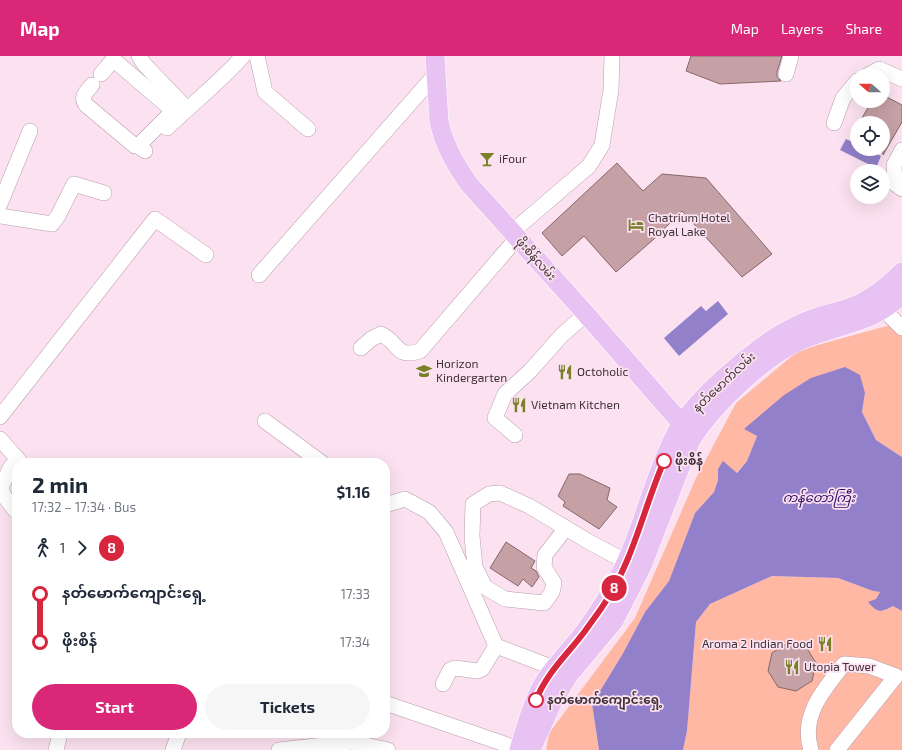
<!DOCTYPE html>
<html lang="en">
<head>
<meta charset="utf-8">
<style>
  :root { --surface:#fff; --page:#f6f6f7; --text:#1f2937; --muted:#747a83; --accent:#db2777 }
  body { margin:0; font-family:"Exo 2","Noto Sans Myanmar",sans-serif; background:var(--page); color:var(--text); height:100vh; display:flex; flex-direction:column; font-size:15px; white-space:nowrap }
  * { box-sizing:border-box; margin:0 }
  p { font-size:13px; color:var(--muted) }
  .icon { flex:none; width:22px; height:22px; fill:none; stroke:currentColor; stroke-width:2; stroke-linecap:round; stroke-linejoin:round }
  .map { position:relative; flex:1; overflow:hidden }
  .drawer { position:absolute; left:12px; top:402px; width:378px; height:280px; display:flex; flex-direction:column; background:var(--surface); border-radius:16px; box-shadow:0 4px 16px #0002 }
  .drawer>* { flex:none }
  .badge { padding:0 8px; border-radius:13px; font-size:14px; line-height:26px }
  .needle { width:26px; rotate:290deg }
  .fabs { position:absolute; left:850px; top:12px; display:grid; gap:8px }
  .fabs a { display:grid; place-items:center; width:40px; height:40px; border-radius:50%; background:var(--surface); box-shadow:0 4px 16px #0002; font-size:20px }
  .map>.badge { position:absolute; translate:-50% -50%; box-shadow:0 0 0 2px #fff }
  .legs { display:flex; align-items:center; gap:6px; height:44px; padding:0 20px; font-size:13px }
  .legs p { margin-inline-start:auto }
  .summary { display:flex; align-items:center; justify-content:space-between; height:68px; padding:0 20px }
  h1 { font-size:22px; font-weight:700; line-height:30px }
  .action { display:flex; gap:8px; margin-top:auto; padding:8px 20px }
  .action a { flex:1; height:46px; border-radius:24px; background:var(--accent); color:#fff; font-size:16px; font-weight:700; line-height:46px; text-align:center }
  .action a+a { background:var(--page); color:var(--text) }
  ul { padding:0 20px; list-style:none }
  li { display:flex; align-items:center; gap:14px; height:48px; font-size:15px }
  li i { display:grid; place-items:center; width:6px; height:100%; margin:0 5px; background:currentColor }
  li i::after { content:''; width:10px; height:10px; margin:-5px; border:3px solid; border-radius:50%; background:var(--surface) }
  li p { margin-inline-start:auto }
  li:first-child i { background:linear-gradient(#0000 50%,currentColor 0) }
  li:last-child i { background:linear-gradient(currentColor 50%,#0000 0) }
  header { display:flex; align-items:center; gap:24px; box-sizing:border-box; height:56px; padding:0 20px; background:var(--accent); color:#fff }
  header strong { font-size:19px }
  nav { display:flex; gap:22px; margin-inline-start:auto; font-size:14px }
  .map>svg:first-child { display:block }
  .green { fill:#ffb8a4 }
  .water { fill:#9281ca }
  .building { fill:#c5a1a5; stroke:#87666a }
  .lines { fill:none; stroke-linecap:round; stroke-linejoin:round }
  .minor-casing { stroke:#b99bab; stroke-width:16 }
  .major-casing { stroke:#fff; stroke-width:20 }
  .minor { stroke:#fff; stroke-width:15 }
  .major { stroke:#e8c2f2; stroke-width:19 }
  .line-1-casing { stroke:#fff; stroke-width:9 }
  .line-1 { stroke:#d7263d; stroke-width:6 }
  .stop-1-dot { fill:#fff; stroke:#d7263d; stroke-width:2 }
  .labels { text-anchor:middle; stroke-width:3.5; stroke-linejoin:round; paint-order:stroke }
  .poi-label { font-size:12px; fill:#3f3339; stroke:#fce2f0; text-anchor:start }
  .street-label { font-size:12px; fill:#3f3339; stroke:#fce2f0 }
  .stop-label { font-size:12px; font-weight:bold; fill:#3f3339; stroke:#fce2f0; text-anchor:start }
  .water-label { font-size:13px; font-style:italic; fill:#320f67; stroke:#fce2f0 }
</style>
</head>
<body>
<header>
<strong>Map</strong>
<nav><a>Map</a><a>Layers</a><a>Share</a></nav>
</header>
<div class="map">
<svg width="902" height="694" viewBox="0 0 902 694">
  <rect width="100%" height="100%" fill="#fce2f0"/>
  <g class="green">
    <polygon points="902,261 902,401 876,384 862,356 865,337 745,373 757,380 747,405 736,417 723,406 718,413 718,424 714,436 695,457 669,525 645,556 622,599 592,648 599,694 546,694 549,677 635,562 696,422 736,347 799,294 898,267"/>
    <polygon points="772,520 838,522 873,535 880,536 876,543 883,555 893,550 902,555 902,694 683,694 687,675 696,566 710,548"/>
  </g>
  <g class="water">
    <polygon points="846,83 857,88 857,93 867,93 881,100 876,112 840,94"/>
    <polygon points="718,245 728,258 679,300 664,282 701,250 706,255"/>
    <path d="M845,311l15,8 5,18 -3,19 14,28 26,17v154l-9,-5c-13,7 -15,7 -25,-4l8,-3 4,-7 -7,-1 -35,-13 -66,-2 -62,28 -14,18 -9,109 -4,19h-84l-7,-46 30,-49 23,-43 24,-31 26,-68 19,-21 4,-12v-11l5,-8 14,12 10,-12 10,-25 -13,-7 40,-34 27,-17z"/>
  </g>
  <g class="building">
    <polygon points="691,0 782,0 777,16 777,21 781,25 720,28 686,15"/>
    <polygon points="883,39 902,49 902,66 883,99 883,67 859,67 872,45 883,45"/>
    <polygon points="617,107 643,135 662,118 706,122 772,198 742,221 682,155 654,183 616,216 584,180 562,200 542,177"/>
    <polygon points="569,418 580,418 610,432 607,444 617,451 599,473 563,450 565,446 558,440"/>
    <polygon points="506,486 535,505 531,512 536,515 539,521 532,531 523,523 518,530 490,512"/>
    <polygon points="788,587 806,591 816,607 812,625 796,635 778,631 768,615 772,597"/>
  </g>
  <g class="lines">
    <defs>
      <g id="minor">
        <polyline points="139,0 144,8 187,53"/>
        <polyline points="257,0 265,36 308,73"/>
        <polyline points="101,18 113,4 115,5 170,52 171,56 170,58 138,90"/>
        <polyline points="786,18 791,0"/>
        <polyline points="868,19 879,13 902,23"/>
        <path d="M92,29c-6,7 -12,12 -6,20l49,41h3l7,5"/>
        <polyline points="834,67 843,42 857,25"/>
        <path d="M167,72c25,-24 53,-46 76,-72"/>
        <polyline points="902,94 894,109 895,128 902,133"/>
        <polyline points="0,148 30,75"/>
        <polyline points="0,160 52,168 58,160 74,128 104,137"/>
        <polyline points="512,176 589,110 602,89 611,34 612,0"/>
        <polyline points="259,219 435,19"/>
        <polyline points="883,253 902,272"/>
        <path d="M361,292l10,-9 10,-5c18,8 14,25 39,17l97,-113"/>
        <polyline points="0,361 155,163 206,199"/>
        <polyline points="265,365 322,407"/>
        <polyline points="515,379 495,362 505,338 530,315 562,279 586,258"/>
        <polyline points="0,383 21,407"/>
        <polyline points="385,449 405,443 429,456 446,476 496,590 554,612 563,617"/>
        <polyline points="15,454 4,440 1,432 10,412 18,403"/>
        <polyline points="566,472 545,499 544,511 554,527 552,536 544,547 505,543 485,531 475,511 472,480 473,448 489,438 500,437 529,450 591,487 627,506 637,508"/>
        <polyline points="443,628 450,614 455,612 477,615 482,613 496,590"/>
        <polyline points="385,647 502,687 518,694"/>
        <polyline points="56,694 60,677"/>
        <polyline points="173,694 179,677"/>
        <polyline points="279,694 352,686 388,694"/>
        <path d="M811,694c-11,-34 13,-61 33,-86l25,2 27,10 -59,74"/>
      </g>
      <g id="major">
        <path d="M435,0l4,65c5,24 16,43 30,63l117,130 96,110 9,8"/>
        <path d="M519,694c6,-22 13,-46 24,-66 12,-20 29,-35 42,-53 10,-14 20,-28 28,-43 23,-39 33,-84 50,-125 5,-13 10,-26 18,-38 18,-27 46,-50 70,-70 18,-15 43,-30 64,-37 15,-5 32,-8 46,-15 16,-8 29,-19 41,-31"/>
        <path d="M531,694l21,-47 16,-27 46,-55 28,-55 48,-124c19,-33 72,-84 107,-100 22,-10 46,-15 69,-24 13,-5 25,-14 36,-23"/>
      </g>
    </defs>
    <use href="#minor" class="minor-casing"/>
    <use href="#major" class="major-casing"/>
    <use href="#minor" class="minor"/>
    <use href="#major" class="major"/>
  </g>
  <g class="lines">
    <defs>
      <path id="line-1" d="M536,644c11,-28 32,-46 49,-69 7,-10 15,-20 21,-30 28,-43 38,-94 58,-140"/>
    </defs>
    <use href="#line-1" class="line-1-casing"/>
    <use href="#line-1" class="line-1"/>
  </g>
  <defs>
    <symbol id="bar-bare" viewBox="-9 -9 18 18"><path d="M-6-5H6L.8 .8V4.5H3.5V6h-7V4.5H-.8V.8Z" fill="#7a7f2a" stroke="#fce2f0" stroke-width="2.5" paint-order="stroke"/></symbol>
    <symbol id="hotel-bare" viewBox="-9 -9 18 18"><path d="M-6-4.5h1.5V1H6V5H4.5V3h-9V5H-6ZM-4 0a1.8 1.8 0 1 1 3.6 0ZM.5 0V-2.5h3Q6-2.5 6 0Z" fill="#7a7f2a" stroke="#fce2f0" stroke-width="2.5" paint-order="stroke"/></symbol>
    <symbol id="school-bare" viewBox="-9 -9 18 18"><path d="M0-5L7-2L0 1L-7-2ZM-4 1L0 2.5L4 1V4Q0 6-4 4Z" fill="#7a7f2a" stroke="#fce2f0" stroke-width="2.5" paint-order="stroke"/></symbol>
    <symbol id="restaurant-bare" viewBox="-9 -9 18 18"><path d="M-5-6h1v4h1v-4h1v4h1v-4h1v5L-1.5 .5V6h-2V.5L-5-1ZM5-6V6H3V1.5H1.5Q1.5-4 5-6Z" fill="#7a7f2a" stroke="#fce2f0" stroke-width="2.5" paint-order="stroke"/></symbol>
  </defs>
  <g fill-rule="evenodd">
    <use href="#bar-bare" x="476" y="92" width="22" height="22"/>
    <use href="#hotel-bare" x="625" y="158" width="22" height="22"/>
    <use href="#school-bare" x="413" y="304" width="22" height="22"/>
    <use href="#restaurant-bare" x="554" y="305" width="22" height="22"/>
    <use href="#restaurant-bare" x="508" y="338" width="22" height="22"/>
    <use href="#restaurant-bare" x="814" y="577" width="22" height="22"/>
    <use href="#restaurant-bare" x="781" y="600" width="22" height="22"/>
  </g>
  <g class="stop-1-dot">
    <circle cx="664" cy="405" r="7"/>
    <circle cx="536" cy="644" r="7"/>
  </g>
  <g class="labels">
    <g class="poi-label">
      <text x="499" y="107">iFour</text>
      <text x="648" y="166">Chatrium Hotel<tspan x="648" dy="14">Royal Lake</tspan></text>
      <text x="436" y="312">Horizon<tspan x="436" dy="14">Kindergarten</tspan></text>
      <text x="577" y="320">Octoholic</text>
      <text x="531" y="353">Vietnam Kitchen</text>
      <text x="813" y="592" text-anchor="end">Aroma 2 Indian Food</text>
      <text x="804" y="615">Utopia Tower</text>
    </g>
    <g class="street-label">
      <text transform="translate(536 203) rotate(48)" y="4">ဖိုးစိန်လမ်း</text>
      <text transform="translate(724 326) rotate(-43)" y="4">နတ်မောက်လမ်း</text>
    </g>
    <g class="stop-label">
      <text x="675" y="409">ဖိုးစိန်</text>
      <text x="547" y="648">နတ်မောက်ကျောင်းရှေ့</text>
    </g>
    <g class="water-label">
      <text x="819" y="446">ကန်တော်ကြီး</text>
    </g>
  </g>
</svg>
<div class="fabs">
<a><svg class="needle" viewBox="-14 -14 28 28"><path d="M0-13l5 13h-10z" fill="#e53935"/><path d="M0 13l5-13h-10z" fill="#747a83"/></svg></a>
<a><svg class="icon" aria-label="locate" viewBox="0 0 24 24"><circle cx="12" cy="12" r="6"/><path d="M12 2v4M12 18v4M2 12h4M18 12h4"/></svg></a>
<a><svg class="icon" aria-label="layers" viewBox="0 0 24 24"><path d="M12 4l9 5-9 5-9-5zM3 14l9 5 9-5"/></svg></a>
</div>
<b class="badge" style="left:614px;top:532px;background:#d7263d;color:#fff">8</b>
<section class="drawer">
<div class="summary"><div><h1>2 min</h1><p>17:32 – 17:34 · Bus</p></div><b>$1.16</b></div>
<div class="legs"><svg class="icon" aria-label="walk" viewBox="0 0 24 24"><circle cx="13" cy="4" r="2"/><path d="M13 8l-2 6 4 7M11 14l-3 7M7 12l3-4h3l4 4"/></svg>1<svg class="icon" aria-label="forward" viewBox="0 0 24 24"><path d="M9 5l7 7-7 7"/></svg><b class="badge" style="background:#d7263d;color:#fff">8</b></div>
<ul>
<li><i style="color:#d7263d"></i><b>နတ်မောက်ကျောင်းရှေ့</b><p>17:33</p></li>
<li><i style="color:#d7263d"></i><b>ဖိုးစိန်</b><p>17:34</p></li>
</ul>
<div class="action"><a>Start</a><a>Tickets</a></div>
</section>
</div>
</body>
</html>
